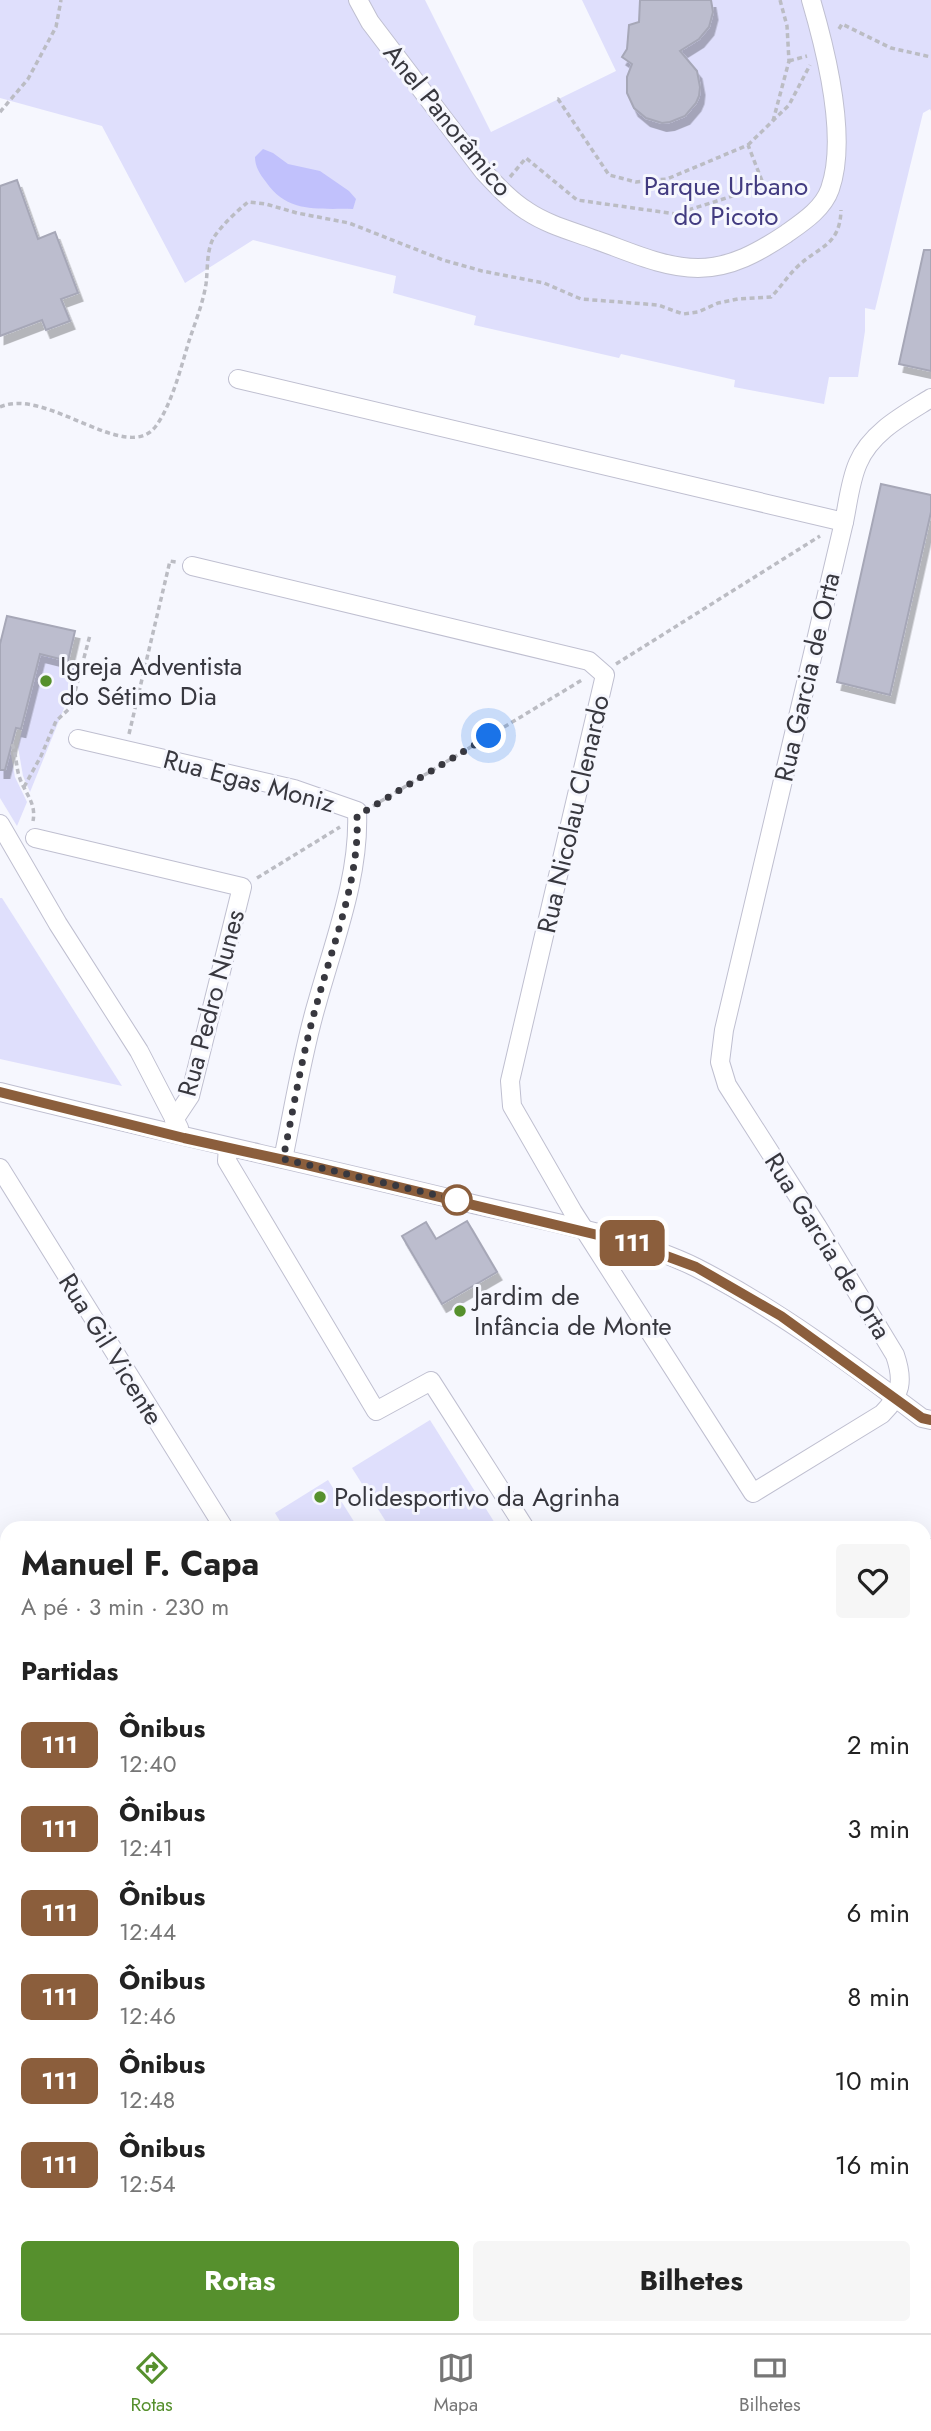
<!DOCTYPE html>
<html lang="pt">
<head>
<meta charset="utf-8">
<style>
  :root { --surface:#fff; --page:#f6f6f6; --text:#222; --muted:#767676; --line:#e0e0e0; --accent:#56902d }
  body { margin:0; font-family:Jost,sans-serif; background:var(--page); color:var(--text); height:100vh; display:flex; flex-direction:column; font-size:26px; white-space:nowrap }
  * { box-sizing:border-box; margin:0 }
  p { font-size:23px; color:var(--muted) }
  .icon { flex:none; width:38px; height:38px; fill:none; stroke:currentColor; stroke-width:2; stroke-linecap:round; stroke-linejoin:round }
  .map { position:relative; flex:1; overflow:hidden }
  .details { position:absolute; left:0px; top:1521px; width:931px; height:814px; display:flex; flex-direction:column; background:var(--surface); border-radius:21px 21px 0 0; box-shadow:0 7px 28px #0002 }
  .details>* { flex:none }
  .badge { padding:0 14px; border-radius:10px; font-size:24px; line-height:46px }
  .you { position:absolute; width:35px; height:35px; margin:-18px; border:5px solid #fff; border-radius:50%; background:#1a73e8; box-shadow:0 0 0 10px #1a73e833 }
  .map>.badge { position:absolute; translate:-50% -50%; box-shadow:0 0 0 4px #fff }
  h2 { padding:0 21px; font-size:26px; line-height:63px }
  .round { display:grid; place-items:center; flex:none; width:74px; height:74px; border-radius:7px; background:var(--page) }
  .head { display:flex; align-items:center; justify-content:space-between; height:119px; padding:0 21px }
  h1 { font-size:33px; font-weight:700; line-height:52px }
  .button { display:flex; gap:14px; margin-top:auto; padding:14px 21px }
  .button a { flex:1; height:80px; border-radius:7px; background:var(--accent); color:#fff; font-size:28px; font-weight:700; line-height:80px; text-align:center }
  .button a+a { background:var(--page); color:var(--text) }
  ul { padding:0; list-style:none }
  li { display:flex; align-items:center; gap:21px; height:84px; padding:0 21px }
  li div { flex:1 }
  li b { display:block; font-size:26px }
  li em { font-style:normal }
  li .badge { min-width:77px; font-weight:700; text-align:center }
  .menu { display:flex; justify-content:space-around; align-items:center; height:98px; border-top:2px solid var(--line); background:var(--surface); font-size:19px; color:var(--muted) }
  .menu a { display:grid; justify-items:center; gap:4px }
  .menu .active { color:var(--accent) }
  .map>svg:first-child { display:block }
  .green { fill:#dfdffc }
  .water { fill:#c1c1fc }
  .building { fill:#bcbdce; stroke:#a6a7b7; stroke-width:2; filter:url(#shadow) }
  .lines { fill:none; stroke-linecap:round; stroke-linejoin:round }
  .street-casing { stroke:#bfbfd0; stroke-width:20 }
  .highway-casing { stroke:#d3d3d5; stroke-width:34 }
  .path { stroke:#bbbcc3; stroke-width:3.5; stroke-dasharray:5 3.5; stroke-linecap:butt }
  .street { stroke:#fff; stroke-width:18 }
  .highway { stroke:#9e9ddd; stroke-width:32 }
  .line-casing { stroke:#fff; stroke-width:16 }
  .line { stroke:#8b5e3c; stroke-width:10 }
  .walk { stroke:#38383f; stroke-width:7; stroke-dasharray:0 12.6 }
  .poi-dot { fill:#56902d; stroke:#f6f7fe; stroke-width:2.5 }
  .stop-dot { fill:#fff; stroke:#8b5e3c; stroke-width:3.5 }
  .labels { text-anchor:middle; stroke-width:6; stroke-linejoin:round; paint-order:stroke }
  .street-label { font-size:26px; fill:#38383f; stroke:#f6f7fe }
  .park-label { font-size:26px; fill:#423b80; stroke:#f6f7fe }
  .poi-label { font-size:26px; fill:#38383f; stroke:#f6f7fe; text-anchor:start }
</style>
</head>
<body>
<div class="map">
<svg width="931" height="2333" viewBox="0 0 931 2333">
  <defs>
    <filter id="shadow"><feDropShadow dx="4.5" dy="8" stdDeviation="0" flood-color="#0004"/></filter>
  </defs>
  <rect width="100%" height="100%" fill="#f6f7fe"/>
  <g class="green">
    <polygon points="0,0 425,0 491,132 616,71 582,0 931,0 931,111 930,109 923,113 875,310 865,308 865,331 858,377 829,377 824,404 734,387 735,380 621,354 619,358 474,325 476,316 393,293 396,276 253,240 185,283 102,126 0,98"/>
    <polygon points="40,654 82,664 30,792 23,776 18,747"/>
    <polygon points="0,747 10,749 15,777 27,802 17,826 0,798"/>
    <polygon points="0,898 2,898 122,1086 0,1059"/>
    <polygon points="430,1420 498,1528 390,1528 352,1468"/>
    <polygon points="328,1480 358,1528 284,1528 275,1513"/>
    <polygon points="931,1976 931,2333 829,2333 834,2328 924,2328 924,2111 927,2090 924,2083 924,1993"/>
  </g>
  <path class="water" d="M263,149l10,4 15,11 32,7 29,20 7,8 -3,10c-35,-1 -65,5 -87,-27 -6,-8 -11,-15 -11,-25z"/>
  <g class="building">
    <polygon points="640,0 711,0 713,12 709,27 699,39 680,51 697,71 700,87 699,96 696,103 685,116 670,122 662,123 646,118 634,108 627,93 627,77 632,64 622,57 627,49 629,25 639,22"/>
    <polygon points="17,180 38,239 55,232 78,293 61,299 70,321 46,330 42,320 0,336 0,186"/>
    <polygon points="924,250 931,250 931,371 899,364"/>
    <polygon points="881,484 931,495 931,512 890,695 837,682"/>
    <polygon points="7,616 75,631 68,661 40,654 21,729 16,728 5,770 0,770 0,644"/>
    <polygon points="467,1221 497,1272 442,1304 402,1236 426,1222 436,1239"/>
  </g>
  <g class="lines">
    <defs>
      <g id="street">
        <path d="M358,0l12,22 114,150c13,14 27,29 43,39 21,14 45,20 69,29 32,11 67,28 102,28 33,0 61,-16 88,-34 17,-12 37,-25 44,-45 18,-51 -4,-138 -19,-189"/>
        <path d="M844,522c4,-19 6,-41 14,-59 13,-31 46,-48 73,-65"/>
        <path d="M192,566l397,95 16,14 -95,406 2,25 61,106 180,281 129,-79c19,-19 22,-33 13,-59l-78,-129 -90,-141 -7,-23 4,-32 120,-508 -606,-143"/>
        <path d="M78,739l216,50 63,22c3,65 -23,130 -40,192 -15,51 -23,104 -34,156"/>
        <polyline points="0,824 58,924 139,1051 179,1128"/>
        <polyline points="35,838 242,887 190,1096 174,1120"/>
        <path d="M0,1092c156,39 313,73 469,111 71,17 164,33 228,65 80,41 154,96 225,150l9,2"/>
        <polyline points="228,1147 227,1161 376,1411 431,1381 525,1528"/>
        <polyline points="0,1168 224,1528"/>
        <polyline points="924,1555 931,1548"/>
        <polyline points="0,1679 7,1693"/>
        <polyline points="0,2049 7,2048"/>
        <polyline points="11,2333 14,2328"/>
        <polyline points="353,2333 357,2328"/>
      </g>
      <g id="highway">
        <polyline points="924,1729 931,1704"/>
        <polyline points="924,1860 931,1844"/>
        <polyline points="924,1935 931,1918"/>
        <polyline points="733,2333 735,2328"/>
        <polyline points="762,2333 764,2328"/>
      </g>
    </defs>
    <use href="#street" class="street-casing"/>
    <use href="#highway" class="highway-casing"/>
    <g class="path">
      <polyline points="839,29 842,24 891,48 931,57"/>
      <polyline points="789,61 807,56"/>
      <polyline points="0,112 28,79 56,27 61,0"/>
      <polyline points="773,121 789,61 787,26 780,0"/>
      <polyline points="748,145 789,105 810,65"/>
      <polyline points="510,177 526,158 577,200 676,214 764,186 748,145 667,179 636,182 609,175 558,99 555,100"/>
      <path d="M0,407c46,-21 127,59 156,19 16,-22 25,-59 33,-85 6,-18 14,-38 17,-57 2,-15 0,-33 8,-47 9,-13 22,-25 34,-35l18,2 31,9 52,10 94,37 39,11 62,12 37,16 77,6 25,9 15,-2 20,-9 20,-4 33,-2c9,-9 16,-20 25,-29 22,-22 44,-21 45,-58"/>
      <polyline points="616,664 820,536"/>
      <polyline points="129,734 170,561 176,562"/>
      <path d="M12,744c4,9 4,19 6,28 4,19 19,29 15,49"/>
      <polyline points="24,787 41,756 56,721 71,707 90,635"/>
      <polyline points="373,806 582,680"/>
      <polyline points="257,878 340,827"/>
      <polyline points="924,2125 931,2108"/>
      <polyline points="843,2333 845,2328"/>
    </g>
    <use href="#street" class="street"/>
    <use href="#highway" class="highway"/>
  </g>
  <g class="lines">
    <defs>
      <polyline id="line" points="0,1092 184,1138 307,1165 631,1243 696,1267 781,1316 922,1418 931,1420"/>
    </defs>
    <use href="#line" class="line-casing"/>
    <use href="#line" class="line"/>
    <path class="walk" d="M457,1200l-174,-41c11,-52 19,-105 34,-156 16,-59 43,-126 40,-187l132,-80"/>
  </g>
  <g class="poi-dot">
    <circle cx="46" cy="681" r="7"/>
    <circle cx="460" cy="1311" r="7"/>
    <circle cx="320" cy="1497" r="7"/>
  </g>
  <circle class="stop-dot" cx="457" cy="1200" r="14"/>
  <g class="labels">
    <g class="street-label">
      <text transform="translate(448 120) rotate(51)" y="9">Anel Panorâmico</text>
      <text transform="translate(807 677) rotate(-77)" y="9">Rua Garcia de Orta</text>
      <text transform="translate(249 781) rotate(15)" y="9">Rua Egas Moniz</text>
      <text transform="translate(573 814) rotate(-77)" y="9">Rua Nicolau Clenardo</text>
      <text transform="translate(211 1003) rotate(-75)" y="9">Rua Pedro Nunes</text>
      <text transform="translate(828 1246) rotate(58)" y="9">Rua Garcia de Orta</text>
      <text transform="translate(111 1349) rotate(58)" y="9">Rua Gil Vicente</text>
    </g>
    <g class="park-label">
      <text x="726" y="195">Parque Urbano<tspan x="726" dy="30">do Picoto</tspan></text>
    </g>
    <g class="poi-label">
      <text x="60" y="675">Igreja Adventista<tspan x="60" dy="30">do Sétimo Dia</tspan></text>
      <text x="474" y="1305">Jardim de<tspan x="474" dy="30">Infância de Monte</tspan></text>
      <text x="334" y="1506">Polidesportivo da Agrinha</text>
    </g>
  </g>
</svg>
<div class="you" style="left:489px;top:736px"></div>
<b class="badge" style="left:632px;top:1243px;background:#8b5e3c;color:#fff">111</b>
<section class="details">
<div class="head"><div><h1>Manuel F. Capa</h1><p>A pé · 3 min · 230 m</p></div><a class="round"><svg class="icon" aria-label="heart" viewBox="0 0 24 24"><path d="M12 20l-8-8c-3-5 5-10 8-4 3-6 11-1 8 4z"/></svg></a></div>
<h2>Partidas</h2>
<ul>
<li><span class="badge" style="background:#8b5e3c;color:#fff">111</span><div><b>Ônibus</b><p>12:40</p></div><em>2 min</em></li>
<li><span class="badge" style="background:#8b5e3c;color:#fff">111</span><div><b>Ônibus</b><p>12:41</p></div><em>3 min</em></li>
<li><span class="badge" style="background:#8b5e3c;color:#fff">111</span><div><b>Ônibus</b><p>12:44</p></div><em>6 min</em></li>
<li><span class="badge" style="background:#8b5e3c;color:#fff">111</span><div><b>Ônibus</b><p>12:46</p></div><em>8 min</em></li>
<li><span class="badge" style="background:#8b5e3c;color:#fff">111</span><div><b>Ônibus</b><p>12:48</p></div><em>10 min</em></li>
<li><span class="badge" style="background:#8b5e3c;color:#fff">111</span><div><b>Ônibus</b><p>12:54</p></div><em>16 min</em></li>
</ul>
<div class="button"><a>Rotas</a><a>Bilhetes</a></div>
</section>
</div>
<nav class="menu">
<a class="active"><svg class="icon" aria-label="directions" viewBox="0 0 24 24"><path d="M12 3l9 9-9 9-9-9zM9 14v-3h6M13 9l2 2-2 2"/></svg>Rotas</a>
<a><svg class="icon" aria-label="map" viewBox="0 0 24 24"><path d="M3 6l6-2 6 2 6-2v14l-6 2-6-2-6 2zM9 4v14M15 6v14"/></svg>Mapa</a>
<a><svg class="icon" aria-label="tickets" viewBox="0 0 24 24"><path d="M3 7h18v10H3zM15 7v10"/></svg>Bilhetes</a>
</nav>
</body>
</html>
